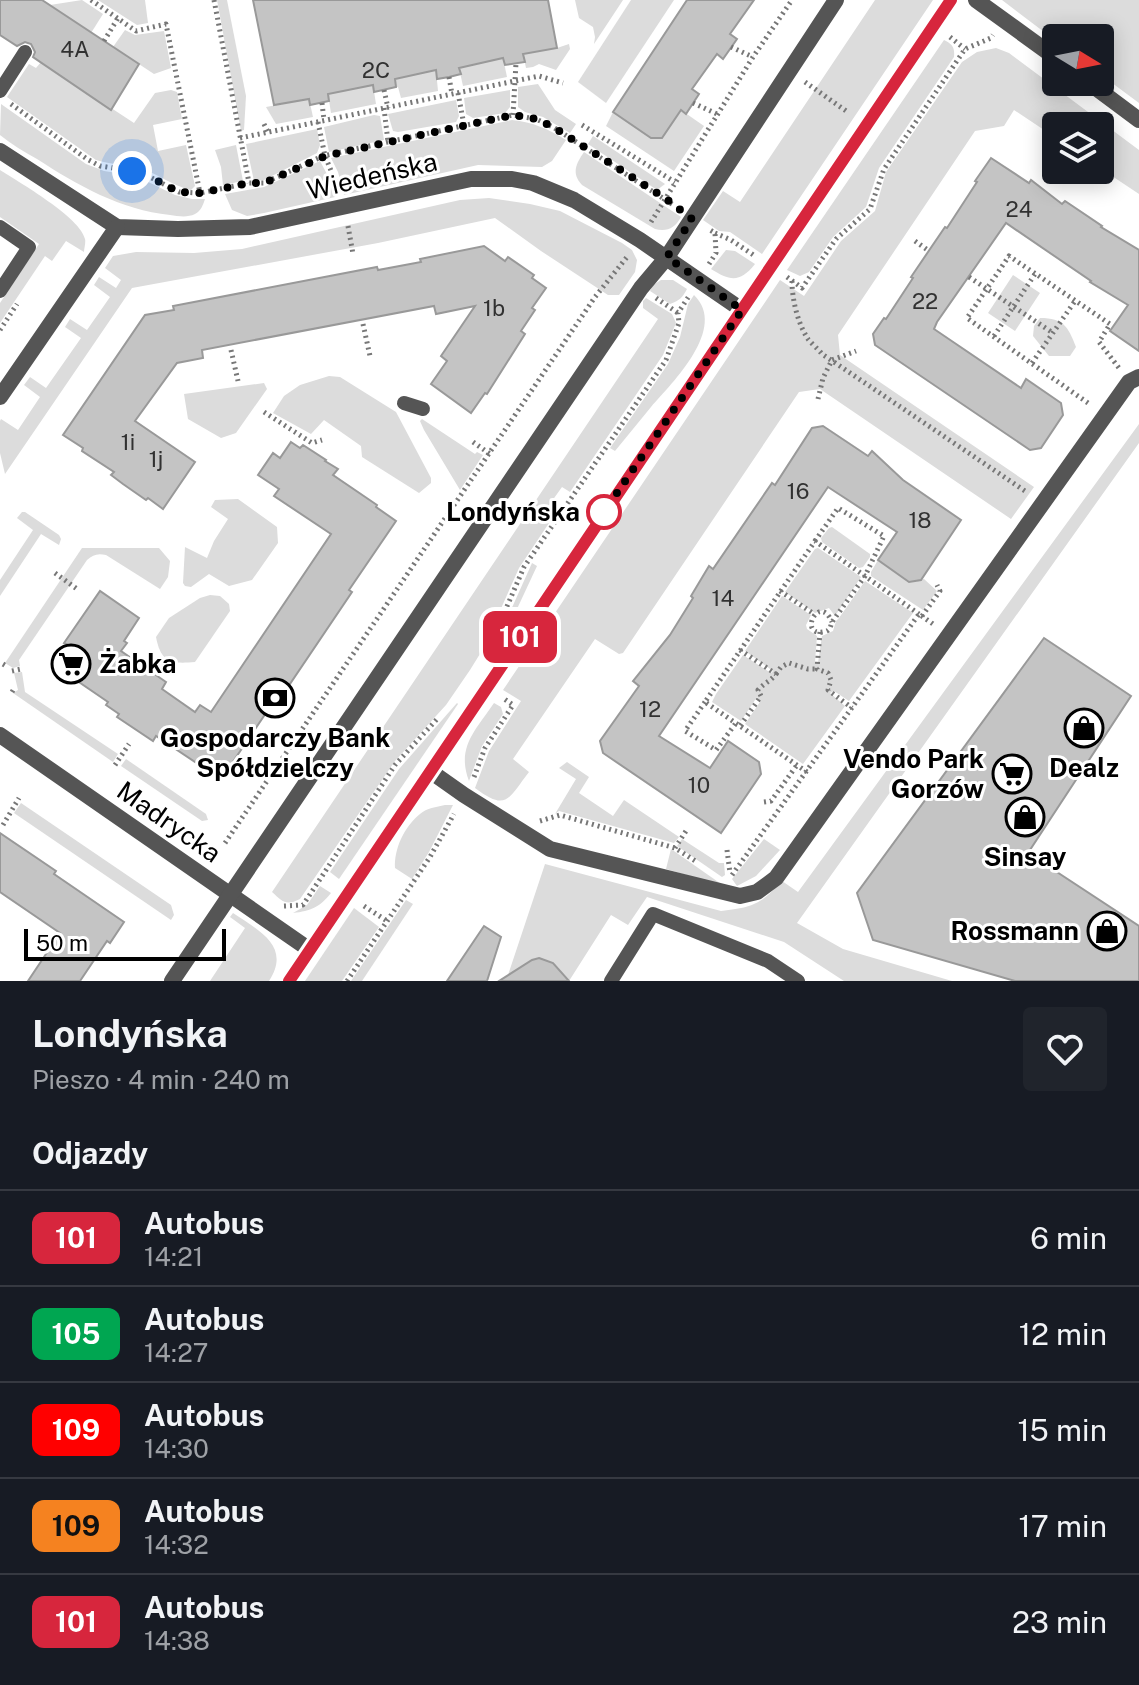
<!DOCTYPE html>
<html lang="pl">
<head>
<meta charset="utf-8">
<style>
  :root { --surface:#171b24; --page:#20242c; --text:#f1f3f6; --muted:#9ea1a6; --line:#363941 }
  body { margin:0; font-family:"Public Sans",sans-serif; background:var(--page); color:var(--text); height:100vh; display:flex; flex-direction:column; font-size:30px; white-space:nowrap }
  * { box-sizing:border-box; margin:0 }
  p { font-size:26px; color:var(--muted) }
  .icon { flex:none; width:44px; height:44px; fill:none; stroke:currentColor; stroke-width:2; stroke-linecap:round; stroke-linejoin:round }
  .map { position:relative; height:981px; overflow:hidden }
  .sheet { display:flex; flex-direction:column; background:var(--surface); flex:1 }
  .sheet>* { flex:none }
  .badge { padding:0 16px; border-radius:12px; font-size:28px; line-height:52px }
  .needle { width:52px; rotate:100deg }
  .fabs { position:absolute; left:1042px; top:24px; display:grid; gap:16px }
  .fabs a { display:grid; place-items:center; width:72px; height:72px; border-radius:8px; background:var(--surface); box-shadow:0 4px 20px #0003; font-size:40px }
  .scale { position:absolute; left:24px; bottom:20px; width:202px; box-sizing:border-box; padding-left:8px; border:4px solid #000; border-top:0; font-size:22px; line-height:28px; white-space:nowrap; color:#000; -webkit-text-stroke:6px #fff; paint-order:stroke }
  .you { position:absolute; width:40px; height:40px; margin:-20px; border:6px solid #fff; border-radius:50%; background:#1a73e8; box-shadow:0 0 0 12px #1a73e833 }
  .map>.badge { position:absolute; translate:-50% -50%; box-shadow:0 0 0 4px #fff }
  h2 { padding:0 32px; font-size:30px; line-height:72px }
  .round { display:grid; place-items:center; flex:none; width:84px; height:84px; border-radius:8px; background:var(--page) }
  .summary { display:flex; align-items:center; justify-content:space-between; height:136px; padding:0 32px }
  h1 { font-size:38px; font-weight:700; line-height:60px }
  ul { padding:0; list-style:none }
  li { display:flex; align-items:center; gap:24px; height:96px; padding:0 32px; border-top:2px solid var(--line) }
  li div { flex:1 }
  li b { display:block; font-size:30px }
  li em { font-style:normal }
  li .badge { min-width:88px; font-weight:700; text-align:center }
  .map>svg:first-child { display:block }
  .green { fill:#dcdcdc }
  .building { fill:#c4c4c4; stroke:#999; stroke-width:2 }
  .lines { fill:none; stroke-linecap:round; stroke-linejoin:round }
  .path { stroke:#777; stroke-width:5; stroke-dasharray:2 4; stroke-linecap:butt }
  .lane { stroke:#555; stroke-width:14 }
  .street { stroke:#555; stroke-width:16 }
  .line-casing { stroke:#fff; stroke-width:18 }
  .line { stroke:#d7263d; stroke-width:12 }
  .walk { stroke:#000; stroke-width:8; stroke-dasharray:0 14.4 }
  .stop-dot { fill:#fff; stroke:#d7263d; stroke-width:4 }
  .labels { text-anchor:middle; stroke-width:6; stroke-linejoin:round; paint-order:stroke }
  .number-label { font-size:22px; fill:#313131 }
  .street-label { font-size:26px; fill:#000; stroke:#fff }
  .stop-label { font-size:26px; font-weight:bold; fill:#000; stroke:#fff; text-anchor:end }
  .poi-label { font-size:26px; font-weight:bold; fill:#000; stroke:#fff }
</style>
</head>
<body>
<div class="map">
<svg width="1139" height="981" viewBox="0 0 1139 981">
  <rect width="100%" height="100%" fill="#fff"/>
  <g class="green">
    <polygon points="82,0 103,14 91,33 50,5"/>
    <polygon points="98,0 145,0 148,23 137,25"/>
    <polygon points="217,0 227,0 246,96 244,130 241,131"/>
    <polygon points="575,0 623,0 594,44 595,37 593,27 579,18"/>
    <polygon points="631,0 674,0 606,103 578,82"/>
    <polygon points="875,0 933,0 762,254 730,232 719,231 703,220 723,191 740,202"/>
    <polygon points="1002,0 1139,0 1139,103 1100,74 1100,38 1056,38 1056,41"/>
    <polygon points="125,30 135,35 164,31 171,68 154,74 113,47"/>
    <path d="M944,40c8,4 11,7 10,17l-75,111 -13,39 -33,30 -24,35 -9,4 -13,-6z"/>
    <polygon points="569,44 570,49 556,70 539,64 533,67 526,68 523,54 557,48"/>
    <path d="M996,48l13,5 130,97v44l-39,-26v-42h-44v12l-42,-28 -10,16 -29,5 -137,204 2,20 194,132 -23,32 -191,-130 -21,3 -176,261 -4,1 -24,-15 -82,120 16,13c-21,27 -22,40 -54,16l14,-37 32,-50 -18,-11 277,-410 24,16 37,-55 34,-30 11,-39 76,-110 15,-10z"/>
    <polygon points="503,58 507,77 463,86 459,68"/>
    <path d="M41,62l93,61 21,-30 16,-3 6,2 5,27 -29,6 5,26 28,-6 9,41 -4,4c-20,-5 -31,-15 -49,-21 -15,-5 -31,-4 -46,-9l-89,-63 22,-33 7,4z"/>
    <polygon points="436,70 438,91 401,98 398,87 396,87 395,79"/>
    <polygon points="538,84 555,110 576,124 570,133 543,117 525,112 518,107 518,87"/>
    <polygon points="373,85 376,104 331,113 328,94"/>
    <polygon points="510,90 510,107 505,113 473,118 466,114 464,98"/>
    <polygon points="309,99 313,117 276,124 266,107"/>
    <polygon points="456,100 459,116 456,122 398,132 393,131 388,114"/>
    <path d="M1,104l85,60 18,7 32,5 39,19 17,4h13c-2,6 -4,12 -10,15 -8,4 -17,2 -25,1 -49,-5 -93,-30 -133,-56 -13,-7 -26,-15 -37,-24z"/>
    <polygon points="681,110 704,126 674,171 606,126 613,112 651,138 661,138"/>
    <polygon points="374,115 380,116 384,140 329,152 324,127"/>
    <path d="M512,120c21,2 36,9 54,20l-14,21 -10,6 -64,-2 -134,30 -6,-23 -7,-14z"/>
    <polygon points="317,129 320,145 317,153 264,180 254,181 246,144"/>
    <polygon points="593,136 665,184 657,190 588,144"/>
    <polygon points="236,145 243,181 223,185 221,167 215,150"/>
    <path d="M584,152l97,65c-6,11 -14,15 -26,12l-73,-44c-11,-12 -6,-21 2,-33z"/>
    <polygon points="320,161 328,176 335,197 264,213 247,216 232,210 225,194 264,187"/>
    <path d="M0,170c19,12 81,48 85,69 1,3 -1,10 -1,13l-18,-11 -14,20 -7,-5 -45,67v-20l39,-59 -39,-27z"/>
    <polygon points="489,198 530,204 560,211 622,243 632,250 637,260 635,272 619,295 608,295 541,251 495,218 378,243 132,288 5,474 0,453 0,421 1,419 18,430 40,397 24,385 30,377 46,388 81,338 65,327 70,319 87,330 110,297 94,285 99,277 116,288 121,280 105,268 113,256 136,252 194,253 242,249 460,200"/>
    <path d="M726,250l9,1 20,13c-15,19 -25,17 -44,5z"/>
    <polygon points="1013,275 1040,293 1015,331 988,313"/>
    <path d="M661,280h12l14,9c-4,8 -8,12 -17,15l-20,-13 3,-6z"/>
    <path d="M694,295c34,33 -21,87 -43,112 -12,15 -24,29 -36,44l-5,-3 58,-84 12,-27 8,-33z"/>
    <path d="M646,298l26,16 4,9 -13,32 -93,137 -8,-5 -15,21 8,6 -36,54 -36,81 -13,21 -24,35 -51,56 -95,138c-14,7 -17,3 -28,-7l386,-573 -15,-11v-7z"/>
    <path d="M1040,318c24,0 28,9 36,29l-6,9h-21l-16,-20 1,-10z"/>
    <polygon points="329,376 340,377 396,412 431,478 431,483 419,493 362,457 361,446 324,420 311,434 273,413 284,396 300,385"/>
    <polygon points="264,383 267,389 236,433 221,438 188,419 184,394"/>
    <polygon points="422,419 475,454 477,452 483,455 460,490 424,430 420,421"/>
    <path d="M1139,424v19l-342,480 46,26 109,32h-108l-60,-39 -137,-45 -19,28 -17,-10 -42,66h-63l39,-117 176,47c32,-4 39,-6 61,-30l16,11z"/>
    <polygon points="238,499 277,527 278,543 252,580 229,586 209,574 191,587 185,586 183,583 185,547 207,558 214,541 228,519 211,507 215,500"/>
    <polygon points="22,512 25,512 59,535 61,539 59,545 41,534 0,596 0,580 33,530 17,518"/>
    <polygon points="832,527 870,554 870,557 863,567 859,568 822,542 821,538 829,528"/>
    <path d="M82,548h77l11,13 -2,16 -8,12 -54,-34c-9,-2 -13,0 -19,5l-68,100 1,6 -7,2 -8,-5z"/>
    <polygon points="818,548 861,577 835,616 829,608 815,613 785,592 815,549"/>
    <polygon points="878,560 906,579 907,582 924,579 937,591 923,610 871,576 871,572"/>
    <polygon points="532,563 537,566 503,639 488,661"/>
    <polygon points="865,581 913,613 849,701 834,691 830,693 845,706 803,764 745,724 760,702 757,697 741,721 712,702 716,694 743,655 771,673 773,671 745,651 782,596 811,615 806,625 807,629 817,636 815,662 818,663 822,636 833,631 836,621 839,618"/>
    <path d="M210,595l10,1 9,8 1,7 -35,51c-24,2 -34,1 -39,-25l13,-19 31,-20z"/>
    <polygon points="22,672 25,692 118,754 113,762 13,693 18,690 14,673"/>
    <polygon points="457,703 458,704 339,879 330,872 399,769"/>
    <path d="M494,703l7,4 2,7 -21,32 -13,35c-13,-34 7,-51 25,-78z"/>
    <polygon points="126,759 206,814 208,820 202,821 121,766"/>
    <polygon points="567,762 589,777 579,793 613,816 624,800 679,837 674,843 559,811 555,814 576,779 559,768"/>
    <polygon points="21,803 171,905 174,915 171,920 14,813"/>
    <path d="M445,805h8l-24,47 -17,27 -17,-11c-1,-19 9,-41 25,-54 7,-6 16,-7 25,-9z"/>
    <polygon points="682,839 719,863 724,863 725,875 722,877 677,846"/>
    <polygon points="764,839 780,850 756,876 737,886 732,879"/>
    <polygon points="671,849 724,886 666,869"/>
    <path d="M320,886l11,7c-11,14 -20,18 -38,20l14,-8z"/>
    <polygon points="406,900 413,904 362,981 351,981"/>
    <polygon points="354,908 379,927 342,981 305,981"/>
    <path d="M233,913c25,17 59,33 36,68h-59l35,-53 -15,-11z"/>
  </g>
  <g class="building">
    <polygon points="0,0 42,0 139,64 111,110 33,57 35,52 31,44 25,42 17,46 0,35"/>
    <polygon points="253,0 548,0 557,48 523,54 525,62 505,65 503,58 459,68 461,74 449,77 437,79 436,70 395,79 396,87 374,92 373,85 328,94 329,101 310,105 309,99 274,105"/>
    <polygon points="687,0 754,0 730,34 737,39 723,59 717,54 692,89 699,94 686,114 681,110 662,138 651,138 613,112"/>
    <polygon points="991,158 1029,183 1031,180 1062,204 1065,201 1102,226 1101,227 1139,250 1139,351 1110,331 1128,305 1090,282 1091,281 1006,223 937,322 934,329 1021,388 1026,379 1061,403 1063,415 1041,448 1030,450 875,345 873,334 884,318 886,319 913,278 911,277 945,227 947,228 977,182 975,181"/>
    <polygon points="484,246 505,261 508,257 534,275 532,278 546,288 532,308 535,310 521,331 525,334 487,394 485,393 471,413 431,384 447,361 441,356 475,306 436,314 434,306 202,350 203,358 177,363 135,421 195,462 163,509 148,498 146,500 123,484 111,475 114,472 82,451 83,448 63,435 145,315 174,310 173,306 377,267 378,270 421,262 420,259"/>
    <polygon points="823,426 868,456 872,451 903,480 961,520 921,580 909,582 878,560 897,532 828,487 659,736 710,768 728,741 759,762 761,774 721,833 603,753 600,741 639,686 633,681 670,635 693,598 691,596 709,566 713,569 772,483 775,485 812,428"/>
    <polygon points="291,442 300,448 303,445 326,460 325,461 338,469 333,475 377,505 376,507 396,521 349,590 352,592 271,712 268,710 222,778 202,764 201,766 156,736 153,741 117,717 119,714 106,705 108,702 54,665 68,645 64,643 100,591 139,618 124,641 127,643 121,651 166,682 162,689 195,712 200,705 211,712 331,534 274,496 279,489 258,475 273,453 280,458"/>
    <polygon points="1044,638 1131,696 1028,853 1139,926 1139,981 1015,981 873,940 857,893"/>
    <polygon points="0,833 56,871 54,874 124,922 110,943 107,941 80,981 28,981 60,933 0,892"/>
    <polygon points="484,926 501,937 487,981 447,981"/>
    <polygon points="539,958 553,963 569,981 499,981 532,960"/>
  </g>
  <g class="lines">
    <g class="path">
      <polyline points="91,0 136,31 166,24 200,193"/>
      <polyline points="214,0 249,183"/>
      <polyline points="950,37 965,49"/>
      <polyline points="104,41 118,18"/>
      <polyline points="731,47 753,57"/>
      <polyline points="449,77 452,94"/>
      <polyline points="1051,78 1069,92"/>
      <polyline points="805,82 849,113"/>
      <polyline points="384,90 388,108"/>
      <polyline points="458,93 464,125"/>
      <polyline points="322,103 324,120"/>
      <polyline points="693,103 717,114"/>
      <polyline points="11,104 87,159 100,166 132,171 148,176 179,192 200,193 249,183 264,183 323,156 513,115 536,119 553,127 675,206"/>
      <polyline points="384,108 388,142"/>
      <polyline points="513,115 516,63"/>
      <polyline points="318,122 325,156 339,190"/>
      <polyline points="264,124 268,132"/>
      <polyline points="582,125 675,182"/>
      <polyline points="240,138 539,76 563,83"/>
      <polyline points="651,222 753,57 792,0"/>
      <polyline points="348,226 353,254"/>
      <polyline points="715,233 731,240 755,256"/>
      <polyline points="915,241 929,251"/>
      <polyline points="709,264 716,253 715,233 710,230"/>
      <polyline points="787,277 802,288 836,239 870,209 884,169 965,49 991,38 993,35"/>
      <polyline points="969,277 1053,333"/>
      <path d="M792,281c0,19 6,43 16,58 4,5 10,10 14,15l206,139"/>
      <polyline points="656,298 678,313"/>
      <polyline points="363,324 370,356"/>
      <polyline points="0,330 17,304"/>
      <polyline points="994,336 1035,274"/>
      <polyline points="231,350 238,381"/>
      <polyline points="1032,363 1075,301"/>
      <polyline points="818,399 823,378 832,360 856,351"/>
      <polyline points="1088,403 967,318 1009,256 1110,324 1099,342 1119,368"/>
      <polyline points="264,412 312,443 322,440"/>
      <polyline points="473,442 490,454"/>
      <path d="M815,541l23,-33 46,28 -19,40 -33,46c-2,6 -2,9 -9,10 -25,4 -4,-40 9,-10"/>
      <polyline points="55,573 77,589"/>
      <polyline points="780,591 814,614"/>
      <polyline points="922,616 940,591 937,585"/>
      <polyline points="820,632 817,669 828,673 831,680 828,690 852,708"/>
      <polyline points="495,634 524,567 666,360 679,323 678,313 689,296"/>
      <path d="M740,650l36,24c-5,7 -12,9 -18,16l3,6 -21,30"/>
      <polyline points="3,664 8,667"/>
      <polyline points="12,671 21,669"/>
      <polyline points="776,674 781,667 789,663 808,669 817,669"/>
      <polyline points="12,692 15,687"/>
      <polyline points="705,702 685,731 716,750 736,723"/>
      <polyline points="115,765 129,744"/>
      <polyline points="807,772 705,702 815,541 919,614"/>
      <polyline points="474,777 485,748 513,705 503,698"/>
      <polyline points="764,802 771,801 797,765"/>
      <polyline points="540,821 560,815 675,848 697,862"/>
      <polyline points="3,825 19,798"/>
      <polyline points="225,843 595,297 627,257"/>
      <polyline points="675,848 686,831"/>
      <polyline points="727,850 730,873"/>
      <polyline points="732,875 919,614 933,624"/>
      <polyline points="284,906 303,905 395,765 438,718"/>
      <polyline points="364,906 387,921"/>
      <polyline points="347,981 430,857 454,814"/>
    </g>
    <g class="lane">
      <polyline points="0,91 25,52"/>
      <polyline points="0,227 29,247 0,291"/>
      <polyline points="404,403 423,409"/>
      <polyline points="611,981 653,914 768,961 798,981"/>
    </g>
    <g class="street">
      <polyline points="976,0 1056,58"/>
      <polyline points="1088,82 1139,120"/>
      <polyline points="0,151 117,227 178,229 250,227 471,179 512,179 533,183 574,200 640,240 742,310"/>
      <polyline points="0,397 117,227"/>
      <polyline points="0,735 310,950"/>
      <polyline points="430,771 464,795 550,849 740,896 757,892 776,878 1129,382 1139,377"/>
      <polyline points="172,981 641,288 667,257 836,0"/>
      <polyline points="289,981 951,0"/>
    </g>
  </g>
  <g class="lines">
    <defs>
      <polyline id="line" points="289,981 951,0"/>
    </defs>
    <use href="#line" class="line-casing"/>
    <use href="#line" class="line"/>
    <polyline class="walk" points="132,171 148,176 179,192 200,193 249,183 264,183 325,156 513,115 536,119 553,127 665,198 692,219 667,257 742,310 604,512"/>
  </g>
  <defs>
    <symbol id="supermarket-ring" viewBox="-11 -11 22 22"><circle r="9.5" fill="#fff" stroke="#000" stroke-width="1.5"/><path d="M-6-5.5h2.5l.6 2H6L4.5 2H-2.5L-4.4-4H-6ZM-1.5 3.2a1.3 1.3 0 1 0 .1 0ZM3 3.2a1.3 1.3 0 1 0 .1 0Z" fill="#000"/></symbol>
    <symbol id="bank-ring" viewBox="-11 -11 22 22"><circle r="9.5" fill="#fff" stroke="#000" stroke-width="1.5"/><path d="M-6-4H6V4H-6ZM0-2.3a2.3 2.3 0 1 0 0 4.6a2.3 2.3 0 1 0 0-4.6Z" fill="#000"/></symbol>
    <symbol id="shop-ring" viewBox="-11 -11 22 22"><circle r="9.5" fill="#fff" stroke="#000" stroke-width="1.5"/><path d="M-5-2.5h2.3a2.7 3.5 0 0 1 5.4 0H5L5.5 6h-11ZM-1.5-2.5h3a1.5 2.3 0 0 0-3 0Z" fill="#000"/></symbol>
  </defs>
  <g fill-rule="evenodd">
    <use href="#supermarket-ring" x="49" y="642" width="44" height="44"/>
    <use href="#bank-ring" x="253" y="676" width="44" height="44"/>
    <use href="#shop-ring" x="1062" y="706" width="44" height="44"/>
    <use href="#supermarket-ring" x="990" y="752" width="44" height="44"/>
    <use href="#shop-ring" x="1003" y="795" width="44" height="44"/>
    <use href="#shop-ring" x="1085" y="909" width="44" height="44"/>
  </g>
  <circle class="stop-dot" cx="604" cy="512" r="16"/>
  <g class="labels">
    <g class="number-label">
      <text x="75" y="57">4A</text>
      <text x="376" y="78">2C</text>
      <text x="1019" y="217">24</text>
      <text x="925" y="309">22</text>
      <text x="494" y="316">1b</text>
      <text x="128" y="450">1i</text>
      <text x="156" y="467">1j</text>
      <text x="798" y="499">16</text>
      <text x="920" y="528">18</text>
      <text x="723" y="606">14</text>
      <text x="650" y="717">12</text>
      <text x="699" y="793">10</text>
    </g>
    <g class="street-label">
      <text transform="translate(372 176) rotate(-13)" y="9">Wiedeńska</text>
      <text transform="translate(169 822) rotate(35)" y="9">Madrycka</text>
    </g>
    <g class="stop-label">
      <text x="580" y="521">Londyńska</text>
    </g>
    <g class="poi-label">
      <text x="99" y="673" text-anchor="start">Żabka</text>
      <text x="275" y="747">Gospodarczy Bank<tspan x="275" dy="30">Spółdzielczy</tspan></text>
      <text x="984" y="768" text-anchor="end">Vendo Park<tspan x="984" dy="30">Gorzów</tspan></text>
      <text x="1084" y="777">Dealz</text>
      <text x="1025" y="866">Sinsay</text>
      <text x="1079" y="940" text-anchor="end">Rossmann</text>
    </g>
  </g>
</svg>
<div class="fabs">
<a><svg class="needle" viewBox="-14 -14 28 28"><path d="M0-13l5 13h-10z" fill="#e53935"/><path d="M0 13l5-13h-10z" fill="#9ea1a6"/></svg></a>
<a><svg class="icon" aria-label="layers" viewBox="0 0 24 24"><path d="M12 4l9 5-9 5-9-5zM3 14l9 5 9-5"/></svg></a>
</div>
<div class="scale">50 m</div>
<div class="you" style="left:132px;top:171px"></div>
<b class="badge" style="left:520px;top:637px;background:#d7263d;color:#fff">101</b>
</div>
<section class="sheet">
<div class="summary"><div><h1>Londyńska</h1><p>Pieszo · 4 min · 240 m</p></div><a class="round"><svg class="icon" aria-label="heart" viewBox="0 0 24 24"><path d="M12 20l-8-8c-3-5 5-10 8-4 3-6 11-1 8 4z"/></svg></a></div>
<h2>Odjazdy</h2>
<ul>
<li><span class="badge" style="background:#d7263d;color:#fff">101</span><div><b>Autobus</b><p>14:21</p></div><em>6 min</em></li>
<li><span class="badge" style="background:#00a651;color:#fff">105</span><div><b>Autobus</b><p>14:27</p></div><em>12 min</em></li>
<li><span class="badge" style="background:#f00;color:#fff">109</span><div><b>Autobus</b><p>14:30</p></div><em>15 min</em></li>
<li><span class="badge" style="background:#f58220;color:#111">109</span><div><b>Autobus</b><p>14:32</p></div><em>17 min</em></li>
<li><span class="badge" style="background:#d7263d;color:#fff">101</span><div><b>Autobus</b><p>14:38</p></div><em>23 min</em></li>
</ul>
</section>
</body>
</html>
